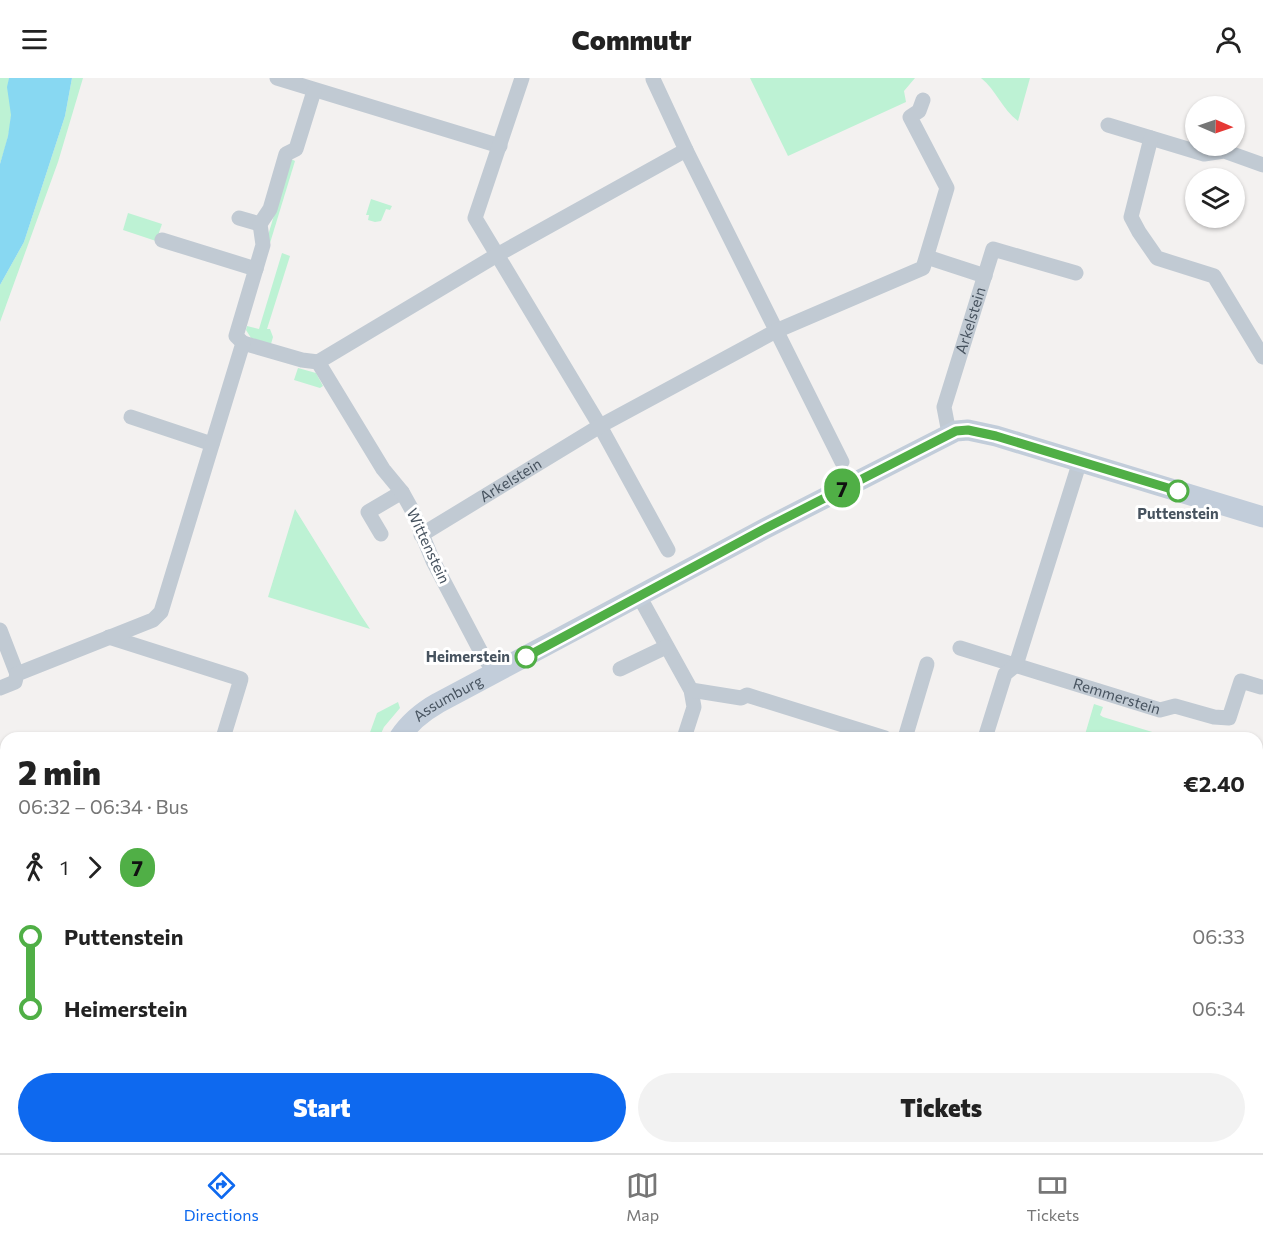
<!DOCTYPE html>
<html lang="en">
<head>
<meta charset="utf-8">
<style>
  :root { --surface:#fff; --page:#f2f2f2; --text:#222; --muted:#767676; --line:#e0e0e0; --accent:#0e69ef }
  body { margin:0; font-family:Commissioner,sans-serif; background:var(--page); color:var(--text); height:100vh; display:flex; flex-direction:column; font-size:22px; white-space:nowrap }
  * { box-sizing:border-box; margin:0 }
  p { font-size:20px; color:var(--muted) }
  .icon { flex:none; width:33px; height:33px; fill:none; stroke:currentColor; stroke-width:2; stroke-linecap:round; stroke-linejoin:round }
  .map { position:relative; flex:1; overflow:hidden }
  .side { position:absolute; left:0px; top:654px; width:1263px; height:422px; display:flex; flex-direction:column; background:var(--surface); border-radius:18px 18px 0 0; box-shadow:0 2px 4px #0004 }
  .side>* { flex:none }
  .badge { padding:0 12px; border-radius:20px; font-size:21px; line-height:39px }
  .needle { width:39px; rotate:92deg }
  .tools { position:absolute; left:1185px; top:18px; display:grid; gap:12px }
  .tools a { display:grid; place-items:center; width:60px; height:60px; border-radius:50%; background:var(--surface); box-shadow:0 2px 4px #0004; font-size:30px }
  .map>.badge { position:absolute; translate:-50% -50%; box-shadow:0 0 0 3px #fff }
  .legs { display:flex; align-items:center; gap:9px; height:66px; padding:0 18px; font-size:20px }
  .legs p { margin-inline-start:auto }
  .overview { display:flex; align-items:center; justify-content:space-between; height:102px; padding:0 18px }
  h1 { font-size:33px; font-weight:800; line-height:45px }
  .cta { display:flex; gap:12px; margin-top:auto; padding:12px 18px }
  .cta a { flex:1; height:69px; border-radius:36px; background:var(--accent); color:#fff; font-size:24px; font-weight:800; line-height:69px; text-align:center }
  .cta a+a { background:var(--page); color:var(--text) }
  ul { padding:0 18px; list-style:none }
  li { display:flex; align-items:center; gap:21px; height:72px; font-size:22px }
  li i { display:grid; place-items:center; width:9px; height:100%; margin:0 8px; background:currentColor }
  li i::after { content:''; width:15px; height:15px; margin:-8px; border:4px solid; border-radius:50%; background:var(--surface) }
  li p { margin-inline-start:auto }
  li:first-child i { background:linear-gradient(#0000 50%,currentColor 0) }
  li:last-child i { background:linear-gradient(currentColor 50%,#0000 0) }
  header { display:flex; justify-content:space-between; align-items:center; height:78px; padding:0 18px; background:var(--surface); font-size:27px; font-weight:800 }
  .tab-bar { display:flex; justify-content:space-around; align-items:center; height:84px; border-top:2px solid var(--line); background:var(--surface); font-size:16px; color:var(--muted) }
  .tab-bar a { display:grid; justify-items:center; gap:3px }
  .tab-bar .current { color:var(--accent) }
  .map>svg:first-child { display:block }
  .education { fill:#e4e2e2 }
  .green { fill:#bdf2d4 }
  .water { fill:#88d8f2 }
  .lines { fill:none; stroke-linecap:round; stroke-linejoin:round }
  .street { stroke:#c1cad3; stroke-width:15 }
  .secondary { stroke:#c2cdda; stroke-width:21 }
  .line-1-casing { stroke:#fff; stroke-width:14 }
  .line-1 { stroke:#50af46; stroke-width:9 }
  .stop-1-dot { fill:#fff; stroke:#50af46; stroke-width:3 }
  .labels { text-anchor:middle; stroke-width:6; stroke-linejoin:round; paint-order:stroke }
  .street-label { font-size:15px; fill:#47535f; stroke:#fff }
  .stop-label { font-size:15px; font-weight:bold; fill:#47535f; stroke:#fff }
</style>
</head>
<body>
<header><svg class="icon" aria-label="menu" viewBox="0 0 24 24"><path d="M4 6h16M4 12h16M4 18h16"/></svg>Commutr<svg class="icon" aria-label="person" viewBox="0 0 24 24"><circle cx="12" cy="8" r="4"/><path d="M4 21q1-7 8-7t8 7"/></svg></header>
<div class="map">
<svg width="1263" height="1075" viewBox="0 0 1263 1075">
  <rect width="100%" height="100%" fill="#f3f1f0"/>
  <polygon class="education" points="552,1070 752,1070 750,1075 557,1075"/>
  <g class="green">
    <path d="M0,0h9c-2,13 3,25 2,39 -1,16 -6,31 -11,47z"/>
    <polygon points="72,0 83,0 58,84 0,244 0,207 24,164 65,38"/>
    <polygon points="750,0 915,0 904,13 906,24 788,78"/>
    <path d="M981,0h49l-12,43c-16,-12 -22,-31 -37,-43z"/>
    <polygon points="291,81 295,83 270,165 266,164"/>
    <polygon points="371,121 392,128 390,132 386,131 381,143 375,144 368,142 369,137 366,137"/>
    <polygon points="128,135 162,146 156,163 123,152"/>
    <polygon points="282,175 290,178 267,251 270,251 273,259 271,266 251,260 246,252 247,248 259,251"/>
    <polygon points="298,290 316,295 323,308 320,310 294,302"/>
    <polygon points="295,431 360,536 370,551 268,519"/>
    <polygon points="398,624 400,630 384,649 379,660 368,660 377,635"/>
    <polygon points="1094,626 1103,629 1100,637 1103,639 1172,660 1084,660"/>
    <polygon points="6,704 6,853 0,851 0,706"/>
    <polygon points="1257,830 1263,832 1263,976 1257,981"/>
    <polygon points="953,1070 1219,1070 1217,1075 950,1075"/>
  </g>
  <g class="water">
    <polygon points="9,0 72,0 65,38 24,164 0,207 0,86 8,58 11,37 7,9"/>
    <polygon points="1263,885 1263,1066 1259,1075 1214,1075 1217,1070 1257,1070 1257,949 1260,934"/>
  </g>
  <g class="lines">
    <g class="street">
      <polyline points="277,0 500,68"/>
      <polyline points="522,0 475,140 600,348 668,472"/>
      <polyline points="1108,47 1204,76 1224,73 1263,87"/>
      <polyline points="1151,60 1131,139 1139,154 1157,180 1214,198 1263,279"/>
      <polyline points="686,72 842,384"/>
      <polyline points="239,140 260,146"/>
      <polyline points="162,162 256,191"/>
      <polyline points="927,179 985,198"/>
      <polyline points="243,265 302,282 318,284"/>
      <polyline points="131,339 212,366"/>
      <path id="s1" d="M949,355l-5,-26 49,-158 83,24"/>
      <polyline points="381,456 368,434 402,414"/>
      <path id="s2" d="M421,457l179,-109 176,-95 147,-63 24,-80 -37,-71 9,-6 4,-11"/>
      <polyline points="639,518 691,612 694,629 684,660"/>
      <polyline points="0,552 17,596"/>
      <polyline points="109,559 241,601 223,660"/>
      <path id="s3" d="M960,570l200,62 15,-4 39,11 15,1 12,-37 20,6"/>
      <polyline points="620,591 666,569"/>
      <polyline points="495,595 482,576 433,483 412,432 402,414 383,391 318,284 497,177 686,72 653,1"/>
      <polyline points="0,610 15,604 17,596 153,542 161,534 243,265 236,258 263,167 260,146 270,131 286,76 296,71 314,13"/>
      <polyline points="691,612 741,620 747,617 885,660"/>
      <polyline points="905,660 927,586"/>
      <polyline points="985,660 1005,596 1016,587 1080,383"/>
      <polyline points="0,940 6,942"/>
      <polyline points="820,1075 822,1070"/>
    </g>
    <g class="secondary">
      <path id="s4" d="M399,660c10,-15 23,-26 39,-35l328,-175 190,-97 12,-1 28,6 267,81"/>
      <polyline points="266,1075 267,1070"/>
    </g>
  </g>
  <g class="lines">
    <defs>
      <polyline id="line-1" points="526,579 766,450 956,353 968,352 996,358 1178,413"/>
    </defs>
    <use href="#line-1" class="line-1-casing"/>
    <use href="#line-1" class="line-1"/>
  </g>
  <g class="stop-1-dot">
    <circle cx="1178" cy="413" r="10"/>
    <circle cx="526" cy="579" r="10"/>
  </g>
  <g class="labels">
    <g class="street-label">
      <text dy="5" stroke="none"><textPath href="#s1" startOffset="117">Arkelstein</textPath></text>
      <text dy="5" stroke="none"><textPath href="#s2" startOffset="105">Arkelstein</textPath></text>
      <text transform="translate(428 468) rotate(65)" y="5">Wittenstein</text>
      <text dy="5" stroke="none"><textPath href="#s3" startOffset="164">Remmerstein</textPath></text>
      <text dy="5" stroke="none"><textPath href="#s4" startOffset="64">Assumburg</textPath></text>
    </g>
    <g class="stop-label">
      <text x="1178" y="441">Puttenstein</text>
      <text x="510" y="584" text-anchor="end">Heimerstein</text>
    </g>
  </g>
</svg>
<div class="tools">
<a><svg class="needle" viewBox="-14 -14 28 28"><path d="M0-13l5 13h-10z" fill="#e53935"/><path d="M0 13l5-13h-10z" fill="#767676"/></svg></a>
<a><svg class="icon" aria-label="layers" viewBox="0 0 24 24"><path d="M12 4l9 5-9 5-9-5zM3 14l9 5 9-5"/></svg></a>
</div>
<b class="badge" style="left:842px;top:410px;background:#50af46;color:#111">7</b>
<section class="side">
<div class="overview"><div><h1>2 min</h1><p>06:32 – 06:34 · Bus</p></div><b>€2.40</b></div>
<div class="legs"><svg class="icon" aria-label="walk" viewBox="0 0 24 24"><circle cx="13" cy="4" r="2"/><path d="M13 8l-2 6 4 7M11 14l-3 7M7 12l3-4h3l4 4"/></svg>1<svg class="icon" aria-label="forward" viewBox="0 0 24 24"><path d="M9 5l7 7-7 7"/></svg><b class="badge" style="background:#50af46;color:#111">7</b></div>
<ul>
<li><i style="color:#50af46"></i><b>Puttenstein</b><p>06:33</p></li>
<li><i style="color:#50af46"></i><b>Heimerstein</b><p>06:34</p></li>
</ul>
<div class="cta"><a>Start</a><a>Tickets</a></div>
</section>
</div>
<nav class="tab-bar">
<a class="current"><svg class="icon" aria-label="directions" viewBox="0 0 24 24"><path d="M12 3l9 9-9 9-9-9zM9 14v-3h6M13 9l2 2-2 2"/></svg>Directions</a>
<a><svg class="icon" aria-label="map" viewBox="0 0 24 24"><path d="M3 6l6-2 6 2 6-2v14l-6 2-6-2-6 2zM9 4v14M15 6v14"/></svg>Map</a>
<a><svg class="icon" aria-label="tickets" viewBox="0 0 24 24"><path d="M3 7h18v10H3zM15 7v10"/></svg>Tickets</a>
</nav>
</body>
</html>
